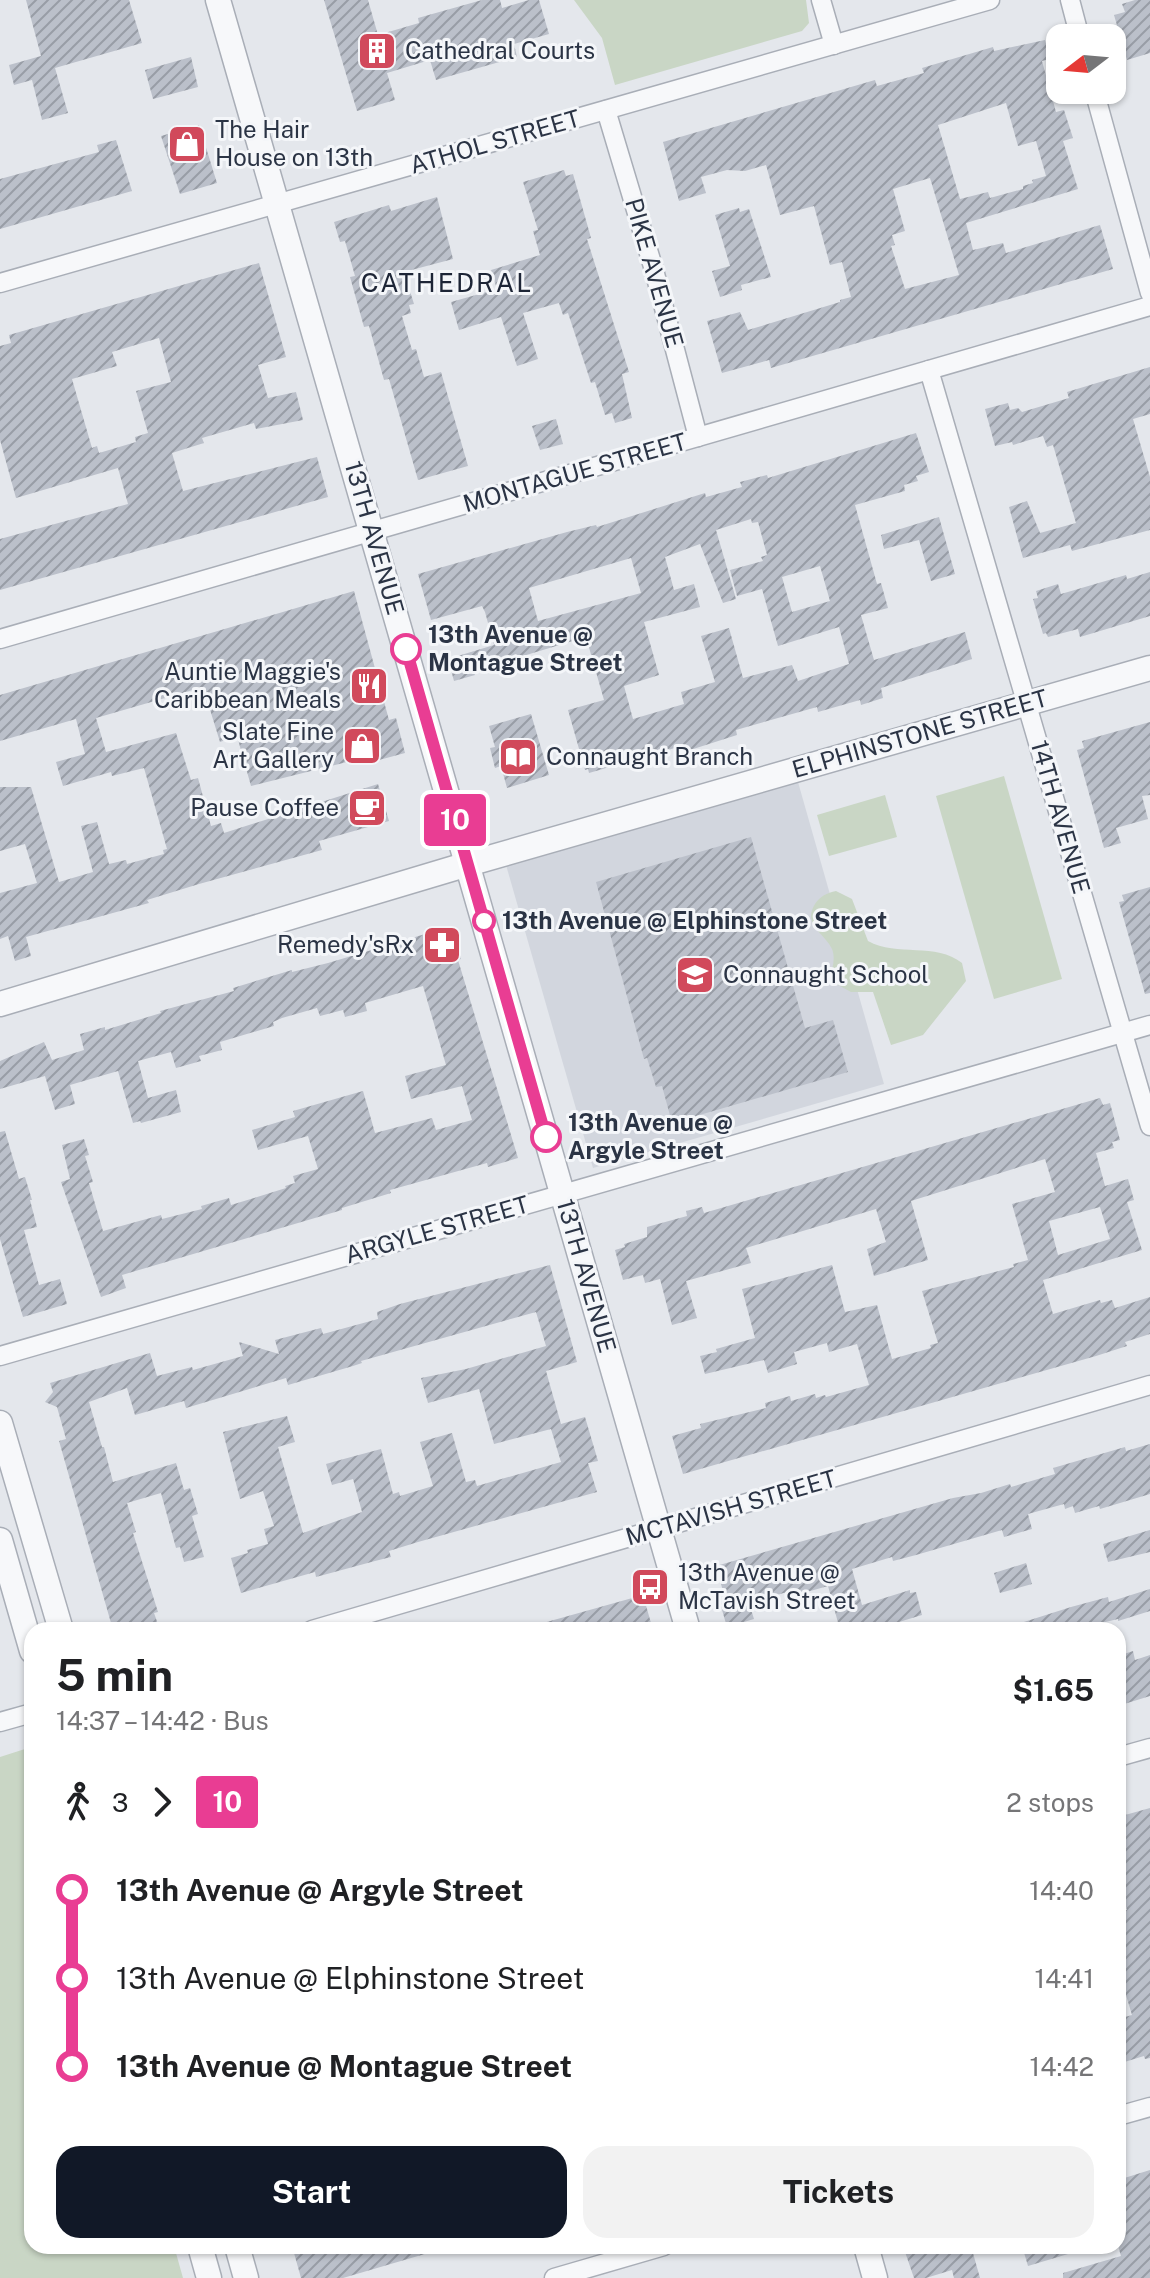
<!DOCTYPE html>
<html lang="en">
<head>
<meta charset="utf-8">
<style>
  :root { --surface:#fff; --page:#f2f2f2; --text:#202124; --muted:#757577; --accent:#111827 }
  body { margin:0; font-family:"Public Sans",sans-serif; background:var(--page); color:var(--text); height:100vh; display:flex; flex-direction:column; font-size:30px; white-space:nowrap }
  * { box-sizing:border-box; margin:0 }
  p { font-size:26px; color:var(--muted) }
  .icon { flex:none; width:44px; height:44px; fill:none; stroke:currentColor; stroke-width:2; stroke-linecap:round; stroke-linejoin:round }
  .map { position:relative; flex:1; overflow:hidden }
  .drawer { position:absolute; left:24px; top:1622px; width:1102px; height:632px; display:flex; flex-direction:column; background:var(--surface); border-radius:24px; box-shadow:0 2px 6px #0004 }
  .drawer>* { flex:none }
  .badge { padding:0 16px; border-radius:6px; font-size:28px; line-height:52px }
  .needle { width:52px; rotate:254deg }
  .fabs { position:absolute; left:1046px; top:24px; display:grid; gap:16px }
  .fabs a { display:grid; place-items:center; width:80px; height:80px; border-radius:16px; background:var(--surface); box-shadow:0 2px 6px #0004; font-size:40px }
  .map>.badge { position:absolute; translate:-50% -50%; box-shadow:0 0 0 4px #fff }
  .legs { display:flex; align-items:center; gap:12px; height:88px; padding:0 32px; font-size:26px }
  .legs p { margin-inline-start:auto }
  .summary { display:flex; align-items:center; justify-content:space-between; height:136px; padding:0 32px }
  h1 { font-size:44px; font-weight:700; line-height:60px }
  .primary-button { display:flex; gap:16px; margin-top:auto; padding:16px 32px }
  .primary-button a { flex:1; height:92px; border-radius:24px; background:var(--accent); color:#fff; font-size:32px; font-weight:700; line-height:92px; text-align:center }
  .primary-button a+a { background:var(--page); color:var(--text) }
  ul { padding:0 32px; list-style:none }
  li { display:flex; align-items:center; gap:28px; height:88px; font-size:30px }
  li i { display:grid; place-items:center; width:12px; height:100%; margin:0 10px; background:currentColor }
  li i::after { content:''; width:20px; height:20px; margin:-10px; border:6px solid; border-radius:50%; background:var(--surface) }
  li p { margin-inline-start:auto }
  li:first-child i { background:linear-gradient(#0000 50%,currentColor 0) }
  li:last-child i { background:linear-gradient(currentColor 50%,#0000 0) }
  .map>svg:first-child { display:block }
  .built { fill:#d2d6de }
  .park { fill:#c9d6c5 }
  .building { fill:url(#building-hatch); fill-rule:evenodd }
  .lines { fill:none; stroke-linecap:round; stroke-linejoin:round }
  .minor-casing { stroke:#a9aeb7; stroke-width:21 }
  .tertiary-casing { stroke:#a9aeb7; stroke-width:27 }
  .minor { stroke:#f7f8fa; stroke-width:18 }
  .tertiary { stroke:#f7f8fa; stroke-width:24 }
  .line-1-casing { stroke:#fff; stroke-width:18 }
  .line-1 { stroke:#e93d93; stroke-width:12 }
  .stop-1-dot { fill:#fff; stroke:#e93d93; stroke-width:4 }
  .labels { text-anchor:middle; stroke-width:6; stroke-linejoin:round; paint-order:stroke }
  .poi-label { font-size:24px; fill:#2b3445; stroke:#f4f6f9; text-anchor:start }
  .street-label { font-size:24px; fill:#2b3445; stroke:#f4f6f9 }
  .stop-label { font-size:24px; font-weight:bold; fill:#2b3445; stroke:#f4f6f9; text-anchor:start }
  .neighbourhood-label { font-size:26px; letter-spacing:2px; fill:#1d2536; stroke:#f4f6f9 }
</style>
</head>
<body>
<div class="map">
<svg width="1150" height="2278" viewBox="0 0 1150 2278">
  <defs>
    <pattern id="building-hatch" width="6" height="6" patternUnits="userSpaceOnUse" patternTransform="scale(2)"><rect width="6" height="6" fill="#bbc0ca"/><path d="M-1 1l2-2M0 6l6-6M5 7l2-2" fill="none" stroke="#989da6"/></pattern>
  </defs>
  <rect width="100%" height="100%" fill="#e4e7ec"/>
  <polygon class="built" points="798,782 884,1084 593,1168 506,865"/>
  <g class="park">
    <polygon points="574,0 806,0 809,23 802,31 615,85 602,38"/>
    <polygon points="1004,776 1062,979 994,999 936,796"/>
    <polygon points="885,795 897,837 829,856 817,815"/>
    <path d="M836,891l16,8 16,42c29,16 68,1 94,22l4,18 -43,54 -32,10 -18,-53h-22l-22,-12c3,-10 7,-21 3,-31 -7,-16 -30,-24 -17,-45 5,-8 12,-11 21,-13z"/>
    <polygon points="28,1748 32,1763 32,2246 174,2246 183,2278 0,2278 0,1757"/>
  </g>
  <g class="building">
    <polygon points="26,0 129,0 142,43 55,68 68,113 42,120 32,80 14,85 9,65 41,56"/>
    <polygon points="324,0 368,0 378,35 419,23 418,18 482,0 500,0 502,8 529,0 539,0 549,34 514,44 517,57 436,80 430,60 387,73 395,100 357,111"/>
    <polygon points="1135,0 1150,0 1150,53 1127,60 1114,15 1125,12 1122,4"/>
    <path d="M1045,40l5,19 -8,2 14,51 8,-2 9,28 -10,3 15,48 -112,34 7,27 30,-7 3,10 94,-28 13,44 -342,99 -2,-8 -47,13 -15,-52 33,-9 8,18 92,-28v-2l11,-3 -9,-35 -12,3 -16,-59 -34,9 -14,-50 -21,6 -18,-1 -26,7 5,16 -27,8 -16,-59 212,-62 2,6 47,-13 -2,-5 71,-21 1,4zM1006,103l12,43 18,-5 10,35 -14,4 1,3 -10,3v3l-33,9 -2,-6 -28,7 -22,-74zM930,178l29,97 -54,14 -14,-43 4,-1 -3,-10 13,-4 -12,-42z"/>
    <polygon points="191,57 198,87 153,99 145,70"/>
    <polygon points="199,125 217,183 180,194 161,136"/>
    <polygon points="116,140 132,191 0,229 0,179 99,152 97,145"/>
    <polygon points="564,170 566,176 573,174 591,238 587,239 629,372 622,374 632,418 615,423 612,413 605,415 595,382 591,383 568,313 563,315 559,303 523,313 538,359 517,366 501,317 459,330 451,302 497,289 491,270 540,255 533,231 538,230 523,182"/>
    <polygon points="437,197 453,259 404,272 414,304 409,305 411,313 402,316 412,350 416,349 424,377 441,372 468,466 418,480 389,379 384,380 369,326 364,327 350,277 355,276 345,241 340,242 334,222 389,205 391,211"/>
    <polygon points="739,208 740,212 749,209 771,277 741,285 742,290 720,297 712,271 730,266 715,215"/>
    <path d="M259,263l27,94 -28,8 10,33 28,-6 7,28 -47,9 -2,-6 -52,15 2,5 -32,10 11,38 134,-34 11,40 -328,93v-51l128,-35 -10,-36 -102,30 -16,-58v-94l11,-3 -2,-8zM159,338l12,44 -35,9 12,42 -13,4 1,5 -37,11 -2,-7 -5,2 -20,-69 45,-13 -5,-14z"/>
    <polygon points="1150,367 1150,414 1133,419 1150,477 1150,530 1072,551 1070,545 1023,558 1009,507 1027,501 1040,533 1076,523 1053,445 1047,447 1043,436 1013,445 1012,442 995,446 985,409 1008,403 1010,410 1018,408 1022,412 1069,398 1067,392"/>
    <polygon points="556,419 563,444 540,450 532,426"/>
    <path d="M916,433l13,39 -13,4 2,5 -14,4 1,6 -50,14 22,79 4,-1 7,25 -27,7 13,45 91,-28 7,27 -91,29 2,10 -22,7 -1,-5 -42,12 -1,-5 -81,23 1,5 -50,16 -2,-6 -96,28 -1,-4 -3,1 -17,-60 36,-10 -18,-63 -113,34 2,4 -21,6 -6,-22 46,-14 -9,-33 -3,-6 -51,14 -13,-46 149,-42 29,-7 1,2 108,-34 1,4 36,-10 -2,-5 27,-7 1,3zM751,519l1,4 6,-1 9,33 -6,2 2,4 -33,9 7,26 25,-7 16,57 61,-19 10,37 -51,17 -6,-16 -49,13 -14,-50 -28,8 14,46 -34,10 3,12 -51,15 -9,-33 35,-11 -15,-53 56,-15 -6,-23 -20,6 -9,-33 35,-13 23,59 13,-4 -20,-69zM631,558l10,35 -103,28 -9,-33zM820,566l10,35 -38,11 -10,-35z"/>
    <polygon points="939,517 955,574 931,581 919,540 884,549 881,535"/>
    <polygon points="1150,572 1150,616 1080,637 1078,629 1048,637 1046,633 1043,634 1033,599 1038,598 1036,591 1058,584 1061,594 1126,575 1127,579"/>
    <polygon points="354,591 389,720 396,718 405,753 368,763 367,757 251,786 237,736 220,742 203,687 96,718 106,752 176,733 191,780 198,778 211,826 221,823 224,833 378,784 389,821 319,841 322,850 199,884 147,900 149,903 26,937 31,956 15,961 8,936 0,939 0,893 37,883 25,844 0,851 0,787 31,787 59,882 93,872 81,826 97,822 109,864 126,860 127,864 164,854 163,850 167,849 144,768 112,776 111,772 63,786 56,762 85,754 76,719 0,741 0,695"/>
    <polygon points="531,714 549,775 507,788 501,766 495,768 490,748 495,747 489,726"/>
    <polygon points="1150,722 1150,795 1142,796 1148,819 1116,828 1121,843 1104,848 1077,750 1084,748 1082,741"/>
    <polygon points="751,837 805,1028 833,1020 848,1072 672,1123 662,1086 656,1087 647,1058 644,1059 596,882"/>
    <polygon points="1150,887 1150,993 1145,994 1119,902 1124,901 1122,895"/>
    <polygon points="452,926 461,959 458,960 518,1158 488,1167 487,1163 390,1190 391,1193 342,1208 342,1210 122,1275 126,1288 101,1297 61,1182 70,1179 62,1145 84,1139 89,1155 85,1156 93,1182 89,1183 103,1231 161,1215 162,1219 202,1209 201,1206 229,1198 231,1205 254,1198 286,1188 285,1186 295,1183 293,1176 318,1169 308,1136 258,1150 252,1130 295,1117 293,1111 363,1091 375,1133 432,1118 436,1130 472,1120 462,1086 411,1099 405,1076 446,1065 423,986 365,1003 367,1011 345,1017 343,1010 320,1016 317,1008 282,1018 273,1022 274,1026 220,1042 222,1050 199,1056 201,1061 176,1068 171,1052 138,1061 148,1098 176,1090 181,1112 141,1123 140,1121 133,1123 118,1071 70,1085 75,1104 55,1110 45,1076 0,1089 0,1061 44,1042 52,1060 84,1050 80,1034 105,1027 105,1030 161,1013 160,1011 234,991 233,988 292,970 292,972 328,963"/>
    <path d="M1100,1098l3,7 7,-2 10,37 -8,2 2,6 -18,5 9,33 23,-7 6,21 -7,2 15,48 -99,30 10,34 47,-14 1,3 11,-3 3,8 35,-11v37l-25,8 2,4 -31,10 -413,118 -11,-38 29,-8 -1,-4 66,-16 -1,-5 25,-7 1,5 24,-7 1,4 9,-3 1,2 43,-12 -12,-41 -28,8 -2,-9 -33,9 3,12 -29,9 -4,-13 -59,14 -5,-18 17,-4 -1,-3 39,-11 -13,-49 90,-24 13,47 32,-7 15,54 39,-11 -1,-3 8,-2 -16,-52 92,-24 -1,-3 15,-4 -16,-56 43,-12 -10,-33 -134,42 17,59 -54,16 -7,-27 19,-7 -10,-33 -130,39 5,15 -65,18 11,37 -25,7 -12,-46 -15,4 -2,-8 -20,5 -8,-30 10,-3 -1,-3 23,-7v-10l40,-11 -1,-5 16,-4 2,6zM1100,1207l10,32 -52,16 -9,-34z"/>
    <polygon points="5,1131 19,1179 25,1177 32,1200 30,1200 37,1227 24,1230 39,1285 60,1279 67,1304 23,1317 0,1239 0,1132"/>
    <polygon points="550,1265 577,1362 546,1371 561,1424 585,1417 598,1461 588,1463 597,1492 418,1542 389,1551 391,1557 375,1561 316,1577 315,1572 241,1593 231,1558 248,1553 247,1550 268,1544 264,1529 274,1526 263,1491 240,1499 223,1432 287,1416 295,1442 278,1447 303,1533 362,1512 353,1479 332,1485 326,1464 340,1460 381,1449 393,1494 399,1492 400,1496 433,1486 420,1442 452,1433 466,1482 475,1480 477,1486 561,1462 551,1429 494,1444 479,1389 428,1403 421,1378 466,1369 546,1346 536,1312 361,1361 362,1363 353,1366 288,1385 286,1378 186,1408 184,1401 135,1415 127,1388 89,1402 102,1447 104,1447 113,1482 176,1463 184,1490 190,1488 198,1514 192,1516 204,1557 184,1562 180,1547 176,1548 161,1493 127,1503 136,1532 133,1533 158,1612 154,1613 160,1630 113,1630 59,1441 66,1439 57,1407 45,1402 53,1392 50,1383 150,1353 157,1376 192,1367 193,1370 243,1356 239,1342 279,1354 275,1340 321,1328 323,1334 378,1319 377,1312 400,1304"/>
    <polygon points="1150,1444 1150,1494 1100,1509 1099,1506 1075,1513 1073,1506 1065,1509 1064,1504 1028,1514 1032,1529 1004,1537 1002,1530 916,1555 893,1561 892,1557 852,1569 862,1605 910,1590 910,1593 916,1592 922,1615 876,1629 875,1625 858,1630 840,1630 828,1586 796,1595 794,1590 749,1603 754,1619 727,1627 720,1603 726,1602 716,1566 953,1498 981,1493 1010,1484 1011,1487 1055,1474 1053,1468 1125,1447 1126,1451"/>
    <polygon points="1150,1530 1150,1552 1108,1562 1103,1544"/>
    <polygon points="1026,1563 1032,1584 1000,1593 994,1573"/>
    <polygon points="1150,1589 1150,1611 1118,1621 1118,1619 1072,1630 1012,1630 1011,1626 1071,1607 1108,1597 1109,1602"/>
    <polygon points="643,1595 653,1630 536,1630 536,1625"/>
    <polygon points="1133,1651 1135,1660 1150,1655 1150,1696 1121,1705 1118,1694 1118,1656"/>
    <polygon points="1150,1808 1150,2058 1145,2059 1144,2056 1118,2064 1118,2019 1132,2015 1122,1982 1118,1983 1118,1911 1127,1910 1118,1880 1118,1817"/>
    <polygon points="1150,2170 1150,2278 1063,2278 1063,2273 1121,2256 1118,2246 1118,2180"/>
    <polygon points="292,2246 434,2246 435,2251 343,2278 301,2278"/>
    <polygon points="916,2246 971,2246 980,2278 954,2278 952,2270 926,2278 914,2278 904,2249"/>
    <polygon points="1022,2246 1078,2246 1078,2251 1028,2266"/>
  </g>
  <g class="lines">
    <defs>
      <g id="minor">
        <polyline points="821,0 834,45"/>
        <polyline points="1070,0 1080,38"/>
        <polyline points="1094,90 1150,293"/>
        <polyline points="606,110 654,270 698,437"/>
        <polyline points="0,283 990,0"/>
        <polyline points="929,370 1150,1126"/>
        <polyline points="0,639 1150,306"/>
        <polyline points="0,1356 1150,1025"/>
        <polyline points="312,1630 1150,1385"/>
        <polyline points="0,1722 32,1713"/>
        <polyline points="1118,1757 1150,1748"/>
        <polyline points="1118,2116 1150,2107"/>
        <polyline points="554,2278 664,2246"/>
      </g>
      <g id="tertiary">
        <polyline points="218,0 688,1630"/>
        <polyline points="0,1004 468,864 1150,668"/>
        <polyline points="0,1423 61,1630"/>
        <polyline points="0,1540 32,1651"/>
        <polyline points="200,2246 209,2278"/>
        <polyline points="237,2246 246,2278"/>
        <polyline points="866,2246 875,2278"/>
      </g>
    </defs>
    <use href="#minor" class="minor-casing"/>
    <use href="#tertiary" class="tertiary-casing"/>
    <use href="#minor" class="minor"/>
    <use href="#tertiary" class="tertiary"/>
  </g>
  <g class="lines">
    <defs>
      <polyline id="line-1" points="406,649 546,1137"/>
    </defs>
    <use href="#line-1" class="line-1-casing"/>
    <use href="#line-1" class="line-1"/>
  </g>
  <defs>
    <symbol id="building-square" viewBox="-11 -11 22 22"><rect x="-9" y="-9" width="18" height="18" rx="4" fill="#d1495b" stroke="#f4f6f9"/><path d="M-4-6H4V6H1V3H-1V6H-4ZM-2.5-4.3h1.7v1.8h-1.7ZM.8-4.3h1.7v1.8H.8ZM-2.5-1h1.7V.8h-1.7ZM.8-1h1.7V.8H.8Z" fill="#fff"/></symbol>
    <symbol id="shop-square" viewBox="-11 -11 22 22"><rect x="-9" y="-9" width="18" height="18" rx="4" fill="#d1495b" stroke="#f4f6f9"/><path d="M-5-2.5h2.3a2.7 3.5 0 0 1 5.4 0H5L5.5 6h-11ZM-1.5-2.5h3a1.5 2.3 0 0 0-3 0Z" fill="#fff"/></symbol>
    <symbol id="restaurant-square" viewBox="-11 -11 22 22"><rect x="-9" y="-9" width="18" height="18" rx="4" fill="#d1495b" stroke="#f4f6f9"/><path d="M-5-6h1v4h1v-4h1v4h1v-4h1v5L-1.5 .5V6h-2V.5L-5-1ZM5-6V6H3V1.5H1.5Q1.5-4 5-6Z" fill="#fff"/></symbol>
    <symbol id="library-square" viewBox="-11 -11 22 22"><rect x="-9" y="-9" width="18" height="18" rx="4" fill="#d1495b" stroke="#f4f6f9"/><path d="M-6-4Q-3-5.5-.7-3.5V5Q-3 3-6 4ZM6-4Q3-5.5 .7-3.5V5Q3 3 6 4Z" fill="#fff"/></symbol>
    <symbol id="cafe-square" viewBox="-11 -11 22 22"><rect x="-9" y="-9" width="18" height="18" rx="4" fill="#d1495b" stroke="#f4f6f9"/><path d="M-5.5-4.5H6V0H3Q3 3.5 0 3.5H-2.5Q-5.5 3.5-5.5 0ZM3-3.2v2h1.7v-2ZM-6 4.5H4V6H-6Z" fill="#fff"/></symbol>
    <symbol id="pharmacy-square" viewBox="-11 -11 22 22"><rect x="-9" y="-9" width="18" height="18" rx="4" fill="#d1495b" stroke="#f4f6f9"/><path d="M-2-6h4v4h4v4h-4v4h-4v-4h-4v-4h4Z" fill="#fff"/></symbol>
    <symbol id="school-square" viewBox="-11 -11 22 22"><rect x="-9" y="-9" width="18" height="18" rx="4" fill="#d1495b" stroke="#f4f6f9"/><path d="M0-5L7-2L0 1L-7-2ZM-4 1L0 2.5L4 1V4Q0 6-4 4Z" fill="#fff"/></symbol>
    <symbol id="bus-square" viewBox="-11 -11 22 22"><rect x="-9" y="-9" width="18" height="18" rx="4" fill="#d1495b" stroke="#f4f6f9"/><path d="M-5-6H5V4H4V6H2V4H-2V6H-4V4H-5ZM-3.5-4V0h7V-4ZM-3.5 1.2v1.5H-2V1.2ZM2 1.2v1.5H3.5V1.2Z" fill="#fff"/></symbol>
  </defs>
  <g fill-rule="evenodd">
    <use href="#building-square" x="355" y="29" width="44" height="44"/>
    <use href="#shop-square" x="165" y="122" width="44" height="44"/>
    <use href="#restaurant-square" x="347" y="664" width="44" height="44"/>
    <use href="#shop-square" x="340" y="724" width="44" height="44"/>
    <use href="#library-square" x="496" y="735" width="44" height="44"/>
    <use href="#cafe-square" x="345" y="786" width="44" height="44"/>
    <use href="#pharmacy-square" x="420" y="923" width="44" height="44"/>
    <use href="#school-square" x="673" y="953" width="44" height="44"/>
    <use href="#bus-square" x="628" y="1565" width="44" height="44"/>
  </g>
  <g class="stop-1-dot">
    <circle cx="406" cy="649" r="14"/>
    <circle cx="484" cy="921" r="10"/>
    <circle cx="546" cy="1137" r="14"/>
  </g>
  <g class="labels">
    <g class="poi-label">
      <text x="405" y="59">Cathedral Courts</text>
      <text x="215" y="138">The Hair<tspan x="215" dy="28">House on 13th</tspan></text>
      <text x="341" y="680" text-anchor="end">Auntie Maggie's<tspan x="341" dy="28">Caribbean Meals</tspan></text>
      <text x="334" y="740" text-anchor="end">Slate Fine<tspan x="334" dy="28">Art Gallery</tspan></text>
      <text x="546" y="765">Connaught Branch</text>
      <text x="339" y="816" text-anchor="end">Pause Coffee</text>
      <text x="414" y="953" text-anchor="end">Remedy'sRx</text>
      <text x="723" y="983">Connaught School</text>
      <text x="678" y="1581">13th Avenue @<tspan x="678" dy="28">McTavish Street</tspan></text>
    </g>
    <g class="street-label">
      <text transform="translate(495 142) rotate(-16)" y="8">ATHOL STREET</text>
      <text transform="translate(654 273) rotate(74)" y="8">PIKE AVENUE</text>
      <text transform="translate(575 473) rotate(-16)" y="8">MONTAGUE STREET</text>
      <text transform="translate(374 538) rotate(74)" y="8">13TH AVENUE</text>
      <text transform="translate(920 734) rotate(-16)" y="8">ELPHINSTONE STREET</text>
      <text transform="translate(1060 817) rotate(74)" y="8">14TH AVENUE</text>
      <text transform="translate(437 1230) rotate(-16)" y="8">ARGYLE STREET</text>
      <text transform="translate(586 1276) rotate(74)" y="8">13TH AVENUE</text>
      <text transform="translate(731 1508) rotate(-16)" y="8">MCTAVISH STREET</text>
    </g>
    <g class="stop-label">
      <text x="428" y="643">13th Avenue @<tspan x="428" dy="28">Montague Street</tspan></text>
      <text x="502" y="929">13th Avenue @ Elphinstone Street</text>
      <text x="568" y="1131">13th Avenue @<tspan x="568" dy="28">Argyle Street</tspan></text>
    </g>
    <g class="neighbourhood-label">
      <text x="447" y="292">CATHEDRAL</text>
    </g>
  </g>
</svg>
<div class="fabs">
<a><svg class="needle" viewBox="-14 -14 28 28"><path d="M0-13l5 13h-10z" fill="#e53935"/><path d="M0 13l5-13h-10z" fill="#757577"/></svg></a>
</div>
<b class="badge" style="left:455px;top:820px;background:#e93d93;color:#fff">10</b>
<section class="drawer">
<div class="summary"><div><h1>5 min</h1><p>14:37 – 14:42 · Bus</p></div><b>$1.65</b></div>
<div class="legs"><svg class="icon" aria-label="walk" viewBox="0 0 24 24"><circle cx="13" cy="4" r="2"/><path d="M13 8l-2 6 4 7M11 14l-3 7M7 12l3-4h3l4 4"/></svg>3<svg class="icon" aria-label="forward" viewBox="0 0 24 24"><path d="M9 5l7 7-7 7"/></svg><b class="badge" style="background:#e93d93;color:#fff">10</b><p>2 stops</p></div>
<ul>
<li><i style="color:#e93d93"></i><b>13th Avenue @ Argyle Street</b><p>14:40</p></li>
<li><i style="color:#e93d93"></i><span>13th Avenue @ Elphinstone Street</span><p>14:41</p></li>
<li><i style="color:#e93d93"></i><b>13th Avenue @ Montague Street</b><p>14:42</p></li>
</ul>
<div class="primary-button"><a>Start</a><a>Tickets</a></div>
</section>
</div>
</body>
</html>
